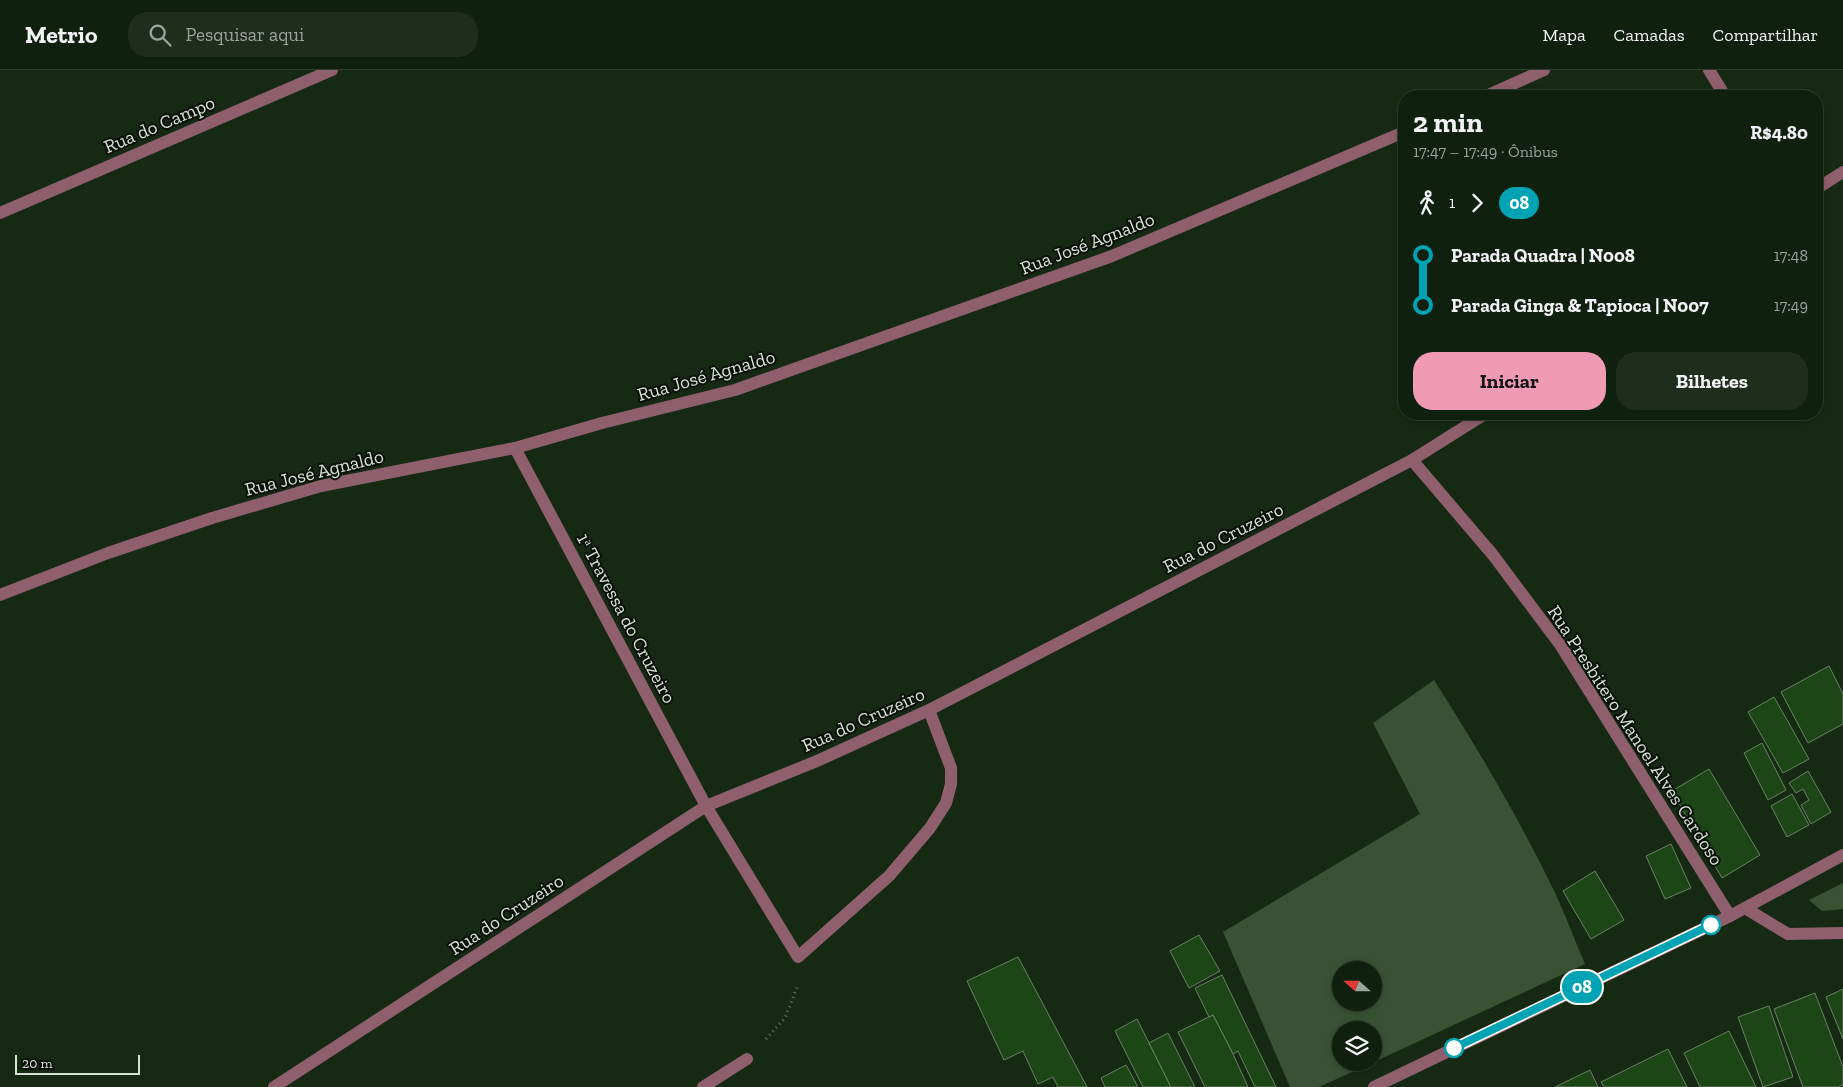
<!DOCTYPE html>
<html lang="pt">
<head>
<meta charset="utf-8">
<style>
  :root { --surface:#10200e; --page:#1e2d1c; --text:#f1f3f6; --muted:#9ca39e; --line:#303e2e; --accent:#f09ab5 }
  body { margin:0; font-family:"Zilla Slab",serif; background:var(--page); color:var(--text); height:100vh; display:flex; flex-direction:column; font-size:19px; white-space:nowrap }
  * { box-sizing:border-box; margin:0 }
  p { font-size:16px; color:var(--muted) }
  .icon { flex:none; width:28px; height:28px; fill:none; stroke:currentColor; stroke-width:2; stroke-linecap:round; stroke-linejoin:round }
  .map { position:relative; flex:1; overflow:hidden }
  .side { position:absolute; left:1398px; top:20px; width:425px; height:330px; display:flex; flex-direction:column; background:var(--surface); border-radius:20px; box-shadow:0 2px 8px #0003,0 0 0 1px var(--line) }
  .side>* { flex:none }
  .badge { padding:0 10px; border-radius:16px; font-size:18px; line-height:32px }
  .needle { width:32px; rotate:291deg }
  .buttons { position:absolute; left:1332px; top:891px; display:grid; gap:10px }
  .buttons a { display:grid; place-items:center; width:50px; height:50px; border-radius:50%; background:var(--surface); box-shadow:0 2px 8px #0003,0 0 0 1px var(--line); font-size:25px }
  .scale { position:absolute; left:15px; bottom:12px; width:125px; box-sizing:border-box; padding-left:5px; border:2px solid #d7e4d5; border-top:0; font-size:14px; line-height:18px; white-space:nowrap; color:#d7e4d5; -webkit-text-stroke:4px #081007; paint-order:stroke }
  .map>.badge { position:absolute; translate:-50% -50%; box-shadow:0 0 0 2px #fff }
  .legs { display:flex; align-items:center; gap:8px; height:55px; padding:0 15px; font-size:16px }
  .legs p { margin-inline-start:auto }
  .summary { display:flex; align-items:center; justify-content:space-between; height:85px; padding:0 15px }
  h1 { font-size:28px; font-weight:700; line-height:38px }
  .button { display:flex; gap:10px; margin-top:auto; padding:10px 15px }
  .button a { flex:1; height:58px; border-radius:20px; background:var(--accent); color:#111; font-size:20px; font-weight:700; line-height:58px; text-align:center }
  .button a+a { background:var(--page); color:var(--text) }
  ul { padding:0 15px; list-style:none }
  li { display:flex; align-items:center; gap:18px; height:50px; font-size:19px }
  li i { display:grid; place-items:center; width:8px; height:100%; margin:0 6px; background:currentColor }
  li i::after { content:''; width:12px; height:12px; margin:-6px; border:4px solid; border-radius:50%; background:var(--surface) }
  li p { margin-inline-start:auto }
  li:first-child i { background:linear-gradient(#0000 50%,currentColor 0) }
  li:last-child i { background:linear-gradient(currentColor 50%,#0000 0) }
  header { display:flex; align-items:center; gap:30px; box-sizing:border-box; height:70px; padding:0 25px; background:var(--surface); border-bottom:1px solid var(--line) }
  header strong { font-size:24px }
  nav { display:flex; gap:28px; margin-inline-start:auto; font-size:18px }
  .search { width:350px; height:45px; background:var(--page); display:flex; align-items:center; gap:12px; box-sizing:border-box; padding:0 18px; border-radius:20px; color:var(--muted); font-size:19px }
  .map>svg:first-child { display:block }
  .green { fill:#395234; fill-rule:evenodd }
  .building { fill:#1c4615; stroke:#698065 }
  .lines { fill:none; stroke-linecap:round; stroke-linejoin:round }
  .path { stroke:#677865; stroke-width:3; stroke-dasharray:1 4; stroke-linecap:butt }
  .minor { stroke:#905f6e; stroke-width:12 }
  .line-1-casing { stroke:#fff; stroke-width:11 }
  .line-1 { stroke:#00a3b4; stroke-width:8 }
  .stop-1-dot { fill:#fff; stroke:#00a3b4; stroke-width:2.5 }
  .labels { text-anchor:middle; stroke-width:4; stroke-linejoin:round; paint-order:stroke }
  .street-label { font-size:19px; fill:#d7e4d5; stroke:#081007 }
</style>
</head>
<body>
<header>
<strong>Metrio</strong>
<div class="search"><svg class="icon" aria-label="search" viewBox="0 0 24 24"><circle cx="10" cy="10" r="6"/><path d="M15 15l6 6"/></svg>Pesquisar aqui</div>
<nav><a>Mapa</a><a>Camadas</a><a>Compartilhar</a></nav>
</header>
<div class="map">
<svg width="1843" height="1017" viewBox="0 0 1843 1017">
  <rect width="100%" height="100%" fill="#162a13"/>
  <g class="green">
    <path d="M1434,610c44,69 86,140 121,213 11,23 20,48 30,71l-211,98v-32h-33v32l31,1 -53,24h-29l-67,-155 197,-118 -47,-91zM1341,900h33v32h-33z"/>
    <polygon points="1843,813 1843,839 1822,841 1809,830"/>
  </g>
  <g class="building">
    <polygon points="1829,596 1843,624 1843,654 1808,673 1781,622"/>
    <polygon points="1774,627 1809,689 1783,703 1748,642"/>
    <polygon points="1762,673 1786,720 1768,730 1744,683"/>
    <polygon points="1709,699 1760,785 1722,808 1672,721"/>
    <polygon points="1808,701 1831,742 1811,754 1801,735 1809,730 1803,719 1796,723 1789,713"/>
    <polygon points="1792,724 1809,755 1787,767 1771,736"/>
    <polygon points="1671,774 1691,818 1665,829 1646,786"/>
    <polygon points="1595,801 1624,850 1591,869 1563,821"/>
    <polygon points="1199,865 1220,901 1189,918 1170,881"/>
    <polygon points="1018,887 1087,1017 1058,1017 1053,1007 1038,1014 1023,981 1004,990 967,911"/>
    <polygon points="1222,905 1276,1017 1255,1017 1238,981 1233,984 1213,945 1209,947 1195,918"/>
    <polygon points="1843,919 1843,969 1826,927"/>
    <polygon points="1815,923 1843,997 1843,1015 1838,1017 1803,1017 1774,939"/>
    <polygon points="1769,936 1793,1007 1763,1017 1738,947"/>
    <polygon points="1213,945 1233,984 1248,1017 1205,1017 1178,962"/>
    <polygon points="1137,949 1171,1017 1143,1017 1115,961"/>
    <polygon points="1729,961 1756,1017 1700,1017 1684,983"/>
    <polygon points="1168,963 1195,1017 1171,1017 1149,973"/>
    <polygon points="1668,979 1687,1017 1604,1017 1601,1012"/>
    <polygon points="1126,995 1138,1017 1105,1017 1101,1008"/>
    <polygon points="1590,1000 1598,1017 1555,1017"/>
  </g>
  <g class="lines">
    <polyline class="path" points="766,969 785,948 798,915"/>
    <g class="minor">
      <polyline points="1709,0 1725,26"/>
      <polyline points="1486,26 1544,0"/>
      <polyline points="1816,119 1843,102"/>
      <polyline points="0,143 332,0"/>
      <polyline points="515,378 706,736 798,887 889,806 930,758 946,733 951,714 951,698 929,640"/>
      <polyline points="1412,390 1493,485 1561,576 1730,846"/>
      <polyline points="0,525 108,483 212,448 321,416 515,378 602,353 735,320 1112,186 1404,62"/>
      <polyline points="1745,838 1788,864 1843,863"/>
      <polyline points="274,1017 706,736 817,691 929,640 1412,390 1485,344"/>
      <polyline points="703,1017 747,989"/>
      <polyline points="1374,1017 1730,846 1843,785"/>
    </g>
  </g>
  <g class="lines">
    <defs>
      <polyline id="line-1" points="1454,978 1711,855"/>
    </defs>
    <use href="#line-1" class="line-1-casing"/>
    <use href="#line-1" class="line-1"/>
  </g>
  <g class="stop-1-dot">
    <circle cx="1711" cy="855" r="9"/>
    <circle cx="1454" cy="978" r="9"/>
  </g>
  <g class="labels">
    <g class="street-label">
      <text transform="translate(159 54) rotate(-23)" y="7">Rua do Campo</text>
      <text transform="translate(1087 173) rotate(-21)" y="7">Rua José Agnaldo</text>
      <text transform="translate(706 305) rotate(-16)" y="7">Rua José Agnaldo</text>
      <text transform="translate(314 402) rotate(-14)" y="7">Rua José Agnaldo</text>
      <text transform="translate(1223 467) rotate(-27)" y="7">Rua do Cruzeiro</text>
      <text transform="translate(627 548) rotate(62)" y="7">1ᵃ Travessa do Cruzeiro</text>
      <text transform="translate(863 649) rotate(-24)" y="7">Rua do Cruzeiro</text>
      <text transform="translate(1636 665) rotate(57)" y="7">Rua Presbitero Manoel Alves Cardoso</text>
      <text transform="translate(506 844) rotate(-33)" y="7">Rua do Cruzeiro</text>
    </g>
  </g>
</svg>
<div class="buttons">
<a><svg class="needle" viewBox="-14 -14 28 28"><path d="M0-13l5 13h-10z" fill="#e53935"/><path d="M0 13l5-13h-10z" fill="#9ca39e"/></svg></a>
<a><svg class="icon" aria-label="layers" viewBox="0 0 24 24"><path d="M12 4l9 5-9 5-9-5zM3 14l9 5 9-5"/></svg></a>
</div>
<div class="scale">20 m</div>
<b class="badge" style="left:1582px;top:917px;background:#00a3b4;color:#fff">08</b>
<section class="side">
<div class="summary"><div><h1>2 min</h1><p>17:47 – 17:49 · Ônibus</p></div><b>R$4.80</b></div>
<div class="legs"><svg class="icon" aria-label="walk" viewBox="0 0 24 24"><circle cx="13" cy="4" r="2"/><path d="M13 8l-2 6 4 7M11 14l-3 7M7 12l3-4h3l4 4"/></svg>1<svg class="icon" aria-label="forward" viewBox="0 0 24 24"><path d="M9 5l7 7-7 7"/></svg><b class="badge" style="background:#00a3b4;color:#fff">08</b></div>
<ul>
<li><i style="color:#00a3b4"></i><b>Parada Quadra | N008</b><p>17:48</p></li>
<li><i style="color:#00a3b4"></i><b>Parada Ginga &amp; Tapioca | N007</b><p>17:49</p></li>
</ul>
<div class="button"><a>Iniciar</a><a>Bilhetes</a></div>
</section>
</div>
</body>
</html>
